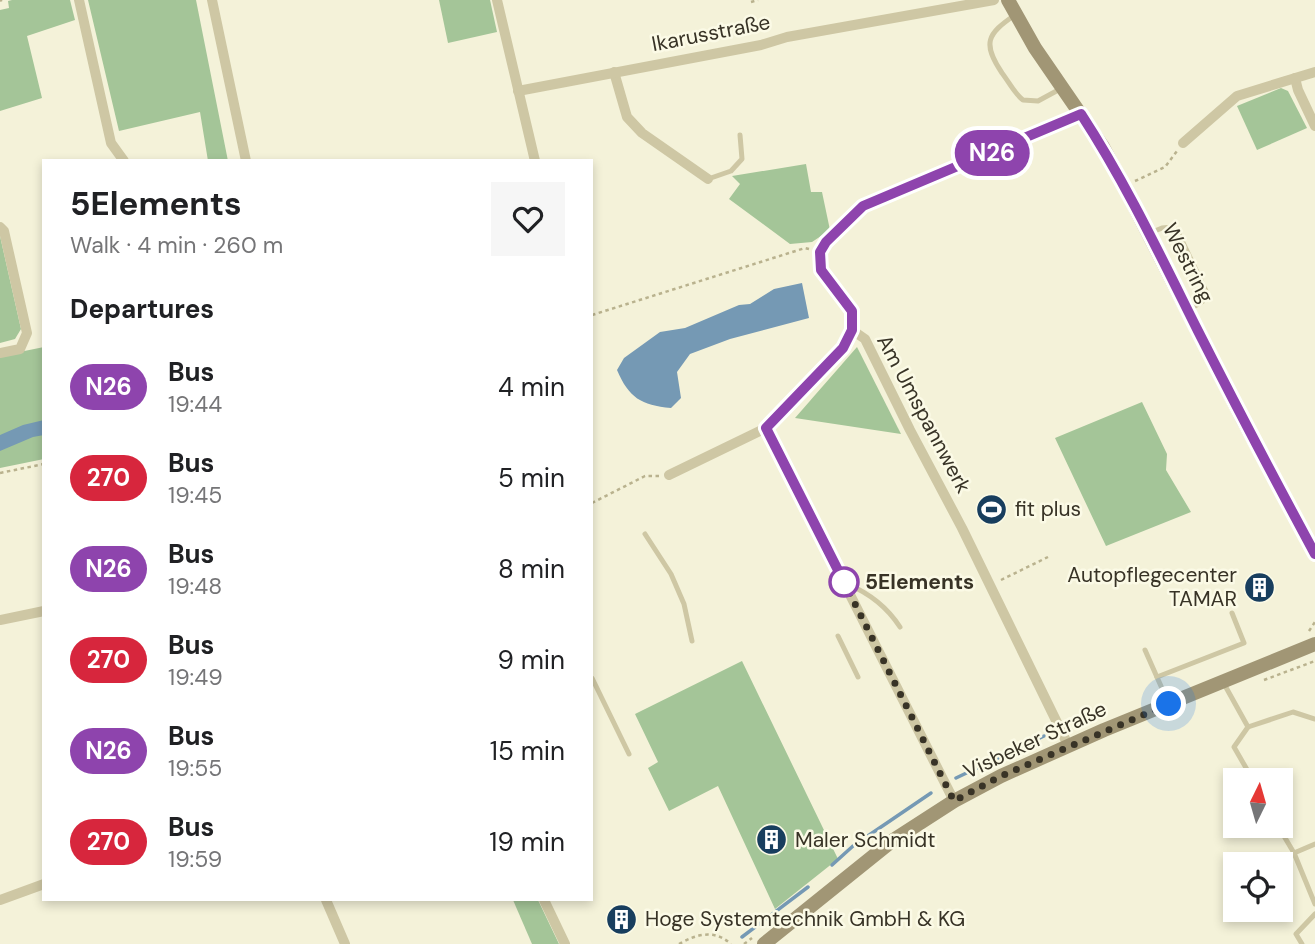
<!DOCTYPE html>
<html lang="en">
<head>
<meta charset="utf-8">
<style>
  :root { --surface:#fff; --page:#f6f6f6; --text:#202124; --muted:#757577 }
  body { margin:0; font-family:"DM Sans",sans-serif; background:var(--page); color:var(--text); height:100vh; display:flex; flex-direction:column; font-size:26px; white-space:nowrap }
  * { box-sizing:border-box; margin:0 }
  p { font-size:23px; color:var(--muted) }
  .icon { flex:none; width:38px; height:38px; fill:none; stroke:currentColor; stroke-width:2; stroke-linecap:round; stroke-linejoin:round }
  .map { position:relative; flex:1; overflow:hidden }
  .side { position:absolute; left:42px; top:159px; width:551px; height:742px; display:flex; flex-direction:column; background:var(--surface); border-radius:0px; box-shadow:0 4px 10px #0003 }
  .side>* { flex:none }
  .badge { padding:0 14px; border-radius:23px; font-size:24px; line-height:46px }
  .needle { width:46px; rotate:5deg }
  .tools { position:absolute; left:1223px; top:768px; display:grid; gap:14px }
  .tools a { display:grid; place-items:center; width:70px; height:70px; border-radius:0px; background:var(--surface); box-shadow:0 4px 10px #0003; font-size:35px }
  .you { position:absolute; width:35px; height:35px; margin:-18px; border:5px solid #fff; border-radius:50%; background:#1a73e8; box-shadow:0 0 0 10px #1a73e833 }
  .map>.badge { position:absolute; translate:-50% -50%; box-shadow:0 0 0 4px #fff }
  h2 { padding:0 28px; font-size:26px; line-height:63px }
  .round { display:grid; place-items:center; flex:none; width:74px; height:74px; border-radius:0px; background:var(--page) }
  .summary { display:flex; align-items:center; justify-content:space-between; height:119px; padding:0 28px }
  h1 { font-size:33px; font-weight:700; line-height:52px }
  ul { padding:0; list-style:none }
  li { display:flex; align-items:center; gap:21px; height:91px; padding:0 28px }
  li div { flex:1 }
  li b { display:block; font-size:26px }
  li em { font-style:normal }
  li .badge { min-width:77px; font-weight:700; text-align:center }
  .map>svg:first-child { display:block }
  .green { fill:#a4c598 }
  .water { fill:#7599b4 }
  .lines { fill:none; stroke-linecap:round; stroke-linejoin:round }
  .stream { stroke:#7599b4; stroke-width:3.5 }
  .path { stroke:#b9b28e; stroke-width:2.5; stroke-dasharray:3.5 3.5; stroke-linecap:butt }
  .lane { stroke:#cec7a4; stroke-width:5 }
  .street { stroke:#cec7a4; stroke-width:10 }
  .secondary { stroke:#a19675; stroke-width:14 }
  .line-casing { stroke:#fff; stroke-width:16 }
  .line { stroke:#8e44ad; stroke-width:10 }
  .walk { stroke:#383326; stroke-width:7; stroke-dasharray:0 12.6 }
  .stop-dot { fill:#fff; stroke:#8e44ad; stroke-width:3.5 }
  .labels { text-anchor:middle; stroke-width:5; stroke-linejoin:round; paint-order:stroke }
  .street-label { font-size:21px; fill:#383326; stroke:#fbfae6 }
  .poi-label { font-size:21px; fill:#383326; stroke:#fbfae6; text-anchor:start }
  .stop-label { font-size:21px; font-weight:bold; fill:#383326; stroke:#fbfae6; text-anchor:start }
</style>
</head>
<body>
<div class="map">
<svg width="1315" height="944" viewBox="0 0 1315 944">
  <rect width="100%" height="100%" fill="#f4f2d9"/>
  <g class="green">
    <polygon points="12,0 70,0 75,20 27,36 42,98 0,111 0,10 9,8 8,1"/>
    <polygon points="88,0 196,0 228,161 208,161 200,112 119,131"/>
    <polygon points="439,0 490,0 497,32 448,43"/>
    <polygon points="1281,88 1288,91 1307,128 1257,150 1237,106"/>
    <polygon points="806,164 811,192 822,192 830,230 812,242 790,244 729,199 740,184 732,176"/>
    <polygon points="0,236 21,329 15,339 0,343"/>
    <polygon points="44,347 44,459 0,468 0,356"/>
    <polygon points="857,347 901,434 795,418"/>
    <polygon points="1142,402 1167,454 1166,470 1191,512 1106,546 1055,438"/>
    <polygon points="742,661 838,859 775,909 718,786 669,811 648,768 658,762 635,714"/>
    <polygon points="513,900 538,900 559,944 532,944"/>
  </g>
  <g class="water">
    <path d="M802,283l7,35 -79,21 -40,15 -13,18 4,26 -10,10c-30,-3 -42,-10 -54,-38l7,-12 36,-26 25,-4 54,-23 11,-1 24,-15z"/>
    <polygon points="44,420 44,435 33,437 0,451 0,435 23,425"/>
  </g>
  <g class="lines">
    <g class="stream">
      <polyline points="956,778 1044,736"/>
      <polyline points="832,865 853,846 931,793"/>
      <polyline points="742,937 808,887"/>
    </g>
    <g class="path">
      <polyline points="0,1 2,0"/>
      <polyline points="751,2 758,0"/>
      <polyline points="1135,181 1165,167 1177,151"/>
      <polyline points="592,315 805,248 809,249"/>
      <polyline points="0,473 44,464"/>
      <polyline points="592,503 645,476 659,476"/>
      <polyline points="1001,580 1048,557"/>
      <polyline points="1309,631 1315,622"/>
      <polyline points="1264,680 1315,661"/>
      <path d="M679,944c18,-10 35,-15 52,0"/>
      <polyline points="744,944 752,938"/>
    </g>
    <g class="lane">
      <path d="M1015,15c-28,19 -33,28 -13,58 7,9 12,20 21,27l15,1 24,-13"/>
      <polyline points="708,179 731,171 742,159 740,135"/>
      <polyline points="1150,233 1162,228 1173,227 1178,232 1206,291 1203,301 1190,309"/>
      <polyline points="645,534 671,574 684,604 692,641"/>
      <path d="M847,584c22,9 40,23 53,43"/>
      <polyline points="838,636 858,677"/>
      <polyline points="1145,650 1168,702"/>
      <polyline points="1157,677 1244,643 1232,613"/>
      <polyline points="592,678 629,754"/>
      <polyline points="1223,682 1248,727"/>
      <polyline points="1253,780 1234,747 1248,727 1293,712 1315,719"/>
      <polyline points="1278,826 1294,853 1315,844"/>
      <polyline points="1294,853 1315,904"/>
      <polyline points="1302,944 1296,934 1315,914"/>
    </g>
    <g class="street">
      <polyline points="79,0 111,143 124,161"/>
      <polyline points="212,0 246,161"/>
      <polyline points="497,0 535,161"/>
      <polyline points="614,72 627,117 642,133 708,179"/>
      <polyline points="1295,78 1298,90 1315,126"/>
      <polyline points="518,91 761,45 787,37 994,0"/>
      <polyline points="1183,143 1237,96 1315,72"/>
      <polyline points="0,227 4,231 27,333 20,349 0,353"/>
      <polyline points="852,330 865,339 910,430 962,528 1069,747"/>
      <polyline points="669,475 766,428"/>
      <polyline points="0,620 44,611"/>
      <polyline points="954,801 766,428 843,348 852,330 852,311 821,270 820,252 826,242 863,206 1081,114"/>
      <polyline points="0,900 44,884"/>
      <polyline points="326,900 345,944"/>
      <polyline points="544,900 565,944"/>
    </g>
    <g class="secondary">
      <polyline points="1008,0 1035,48 1103,147 1124,186 1244,422 1315,554"/>
      <polyline points="764,944 892,841 954,801 1001,776 1104,730 1315,644"/>
    </g>
  </g>
  <g class="lines">
    <defs>
      <path id="line" d="M844,582l-78,-154 77,-80 9,-18v-19l-31,-41 -1,-18 6,-10 37,-36 218,-92c45,69 80,143 117,217 38,75 77,149 117,223"/>
    </defs>
    <use href="#line" class="line-casing"/>
    <use href="#line" class="line"/>
    <polyline class="walk" points="844,582 954,801 1001,776 1169,704"/>
  </g>
  <defs>
    <symbol id="stadium-disc" viewBox="-11 -11 22 22"><circle r="9.5" fill="#183e5e" stroke="#fbfae6"/><path d="M0-5a6.5 5 0 1 0 0 10a6.5 5 0 1 0 0-10ZM-3.5-1.8h7v3.6h-7Z" fill="#fff"/></symbol>
    <symbol id="building-disc" viewBox="-11 -11 22 22"><circle r="9.5" fill="#183e5e" stroke="#fbfae6"/><path d="M-4-6H4V6H1V3H-1V6H-4ZM-2.5-4.3h1.7v1.8h-1.7ZM.8-4.3h1.7v1.8H.8ZM-2.5-1h1.7V.8h-1.7ZM.8-1h1.7V.8H.8Z" fill="#fff"/></symbol>
  </defs>
  <g fill-rule="evenodd">
    <use href="#stadium-disc" x="974" y="492" width="35" height="35"/>
    <use href="#building-disc" x="1242" y="570" width="35" height="35"/>
    <use href="#building-disc" x="754" y="822" width="35" height="35"/>
    <use href="#building-disc" x="604" y="902" width="35" height="35"/>
  </g>
  <circle class="stop-dot" cx="844" cy="582" r="14"/>
  <g class="labels">
    <g class="street-label">
      <text transform="translate(711 33) rotate(-11)" y="7">Ikarusstraße</text>
      <text transform="translate(1188 263) rotate(63)" y="7">Westring</text>
      <text transform="translate(924 414) rotate(62)" y="7">Am Umspannwerk</text>
      <text transform="translate(1035 740) rotate(-25)" y="7">Visbeker Straße</text>
    </g>
    <g class="poi-label">
      <text x="1015" y="516">fit plus</text>
      <text x="1237" y="582" text-anchor="end">Autopflegecenter<tspan x="1237" dy="24">TAMAR</tspan></text>
      <text x="795" y="847">Maler Schmidt</text>
      <text x="645" y="926">Hoge Systemtechnik GmbH &amp; KG</text>
    </g>
    <g class="stop-label">
      <text x="865" y="589">5Elements</text>
    </g>
  </g>
</svg>
<div class="tools">
<a><svg class="needle" viewBox="-14 -14 28 28"><path d="M0-13l5 13h-10z" fill="#e53935"/><path d="M0 13l5-13h-10z" fill="#757577"/></svg></a>
<a><svg class="icon" aria-label="locate" viewBox="0 0 24 24"><circle cx="12" cy="12" r="6"/><path d="M12 2v4M12 18v4M2 12h4M18 12h4"/></svg></a>
</div>
<div class="you" style="left:1169px;top:704px"></div>
<b class="badge" style="left:992px;top:153px;background:#8e44ad;color:#fff">N26</b>
<section class="side">
<div class="summary"><div><h1>5Elements</h1><p>Walk · 4 min · 260 m</p></div><a class="round"><svg class="icon" aria-label="heart" viewBox="0 0 24 24"><path d="M12 20l-8-8c-3-5 5-10 8-4 3-6 11-1 8 4z"/></svg></a></div>
<h2>Departures</h2>
<ul>
<li><span class="badge" style="background:#8e44ad;color:#fff">N26</span><div><b>Bus</b><p>19:44</p></div><em>4 min</em></li>
<li><span class="badge" style="background:#d7263d;color:#fff">270</span><div><b>Bus</b><p>19:45</p></div><em>5 min</em></li>
<li><span class="badge" style="background:#8e44ad;color:#fff">N26</span><div><b>Bus</b><p>19:48</p></div><em>8 min</em></li>
<li><span class="badge" style="background:#d7263d;color:#fff">270</span><div><b>Bus</b><p>19:49</p></div><em>9 min</em></li>
<li><span class="badge" style="background:#8e44ad;color:#fff">N26</span><div><b>Bus</b><p>19:55</p></div><em>15 min</em></li>
<li><span class="badge" style="background:#d7263d;color:#fff">270</span><div><b>Bus</b><p>19:59</p></div><em>19 min</em></li>
</ul>
</section>
</div>
</body>
</html>
